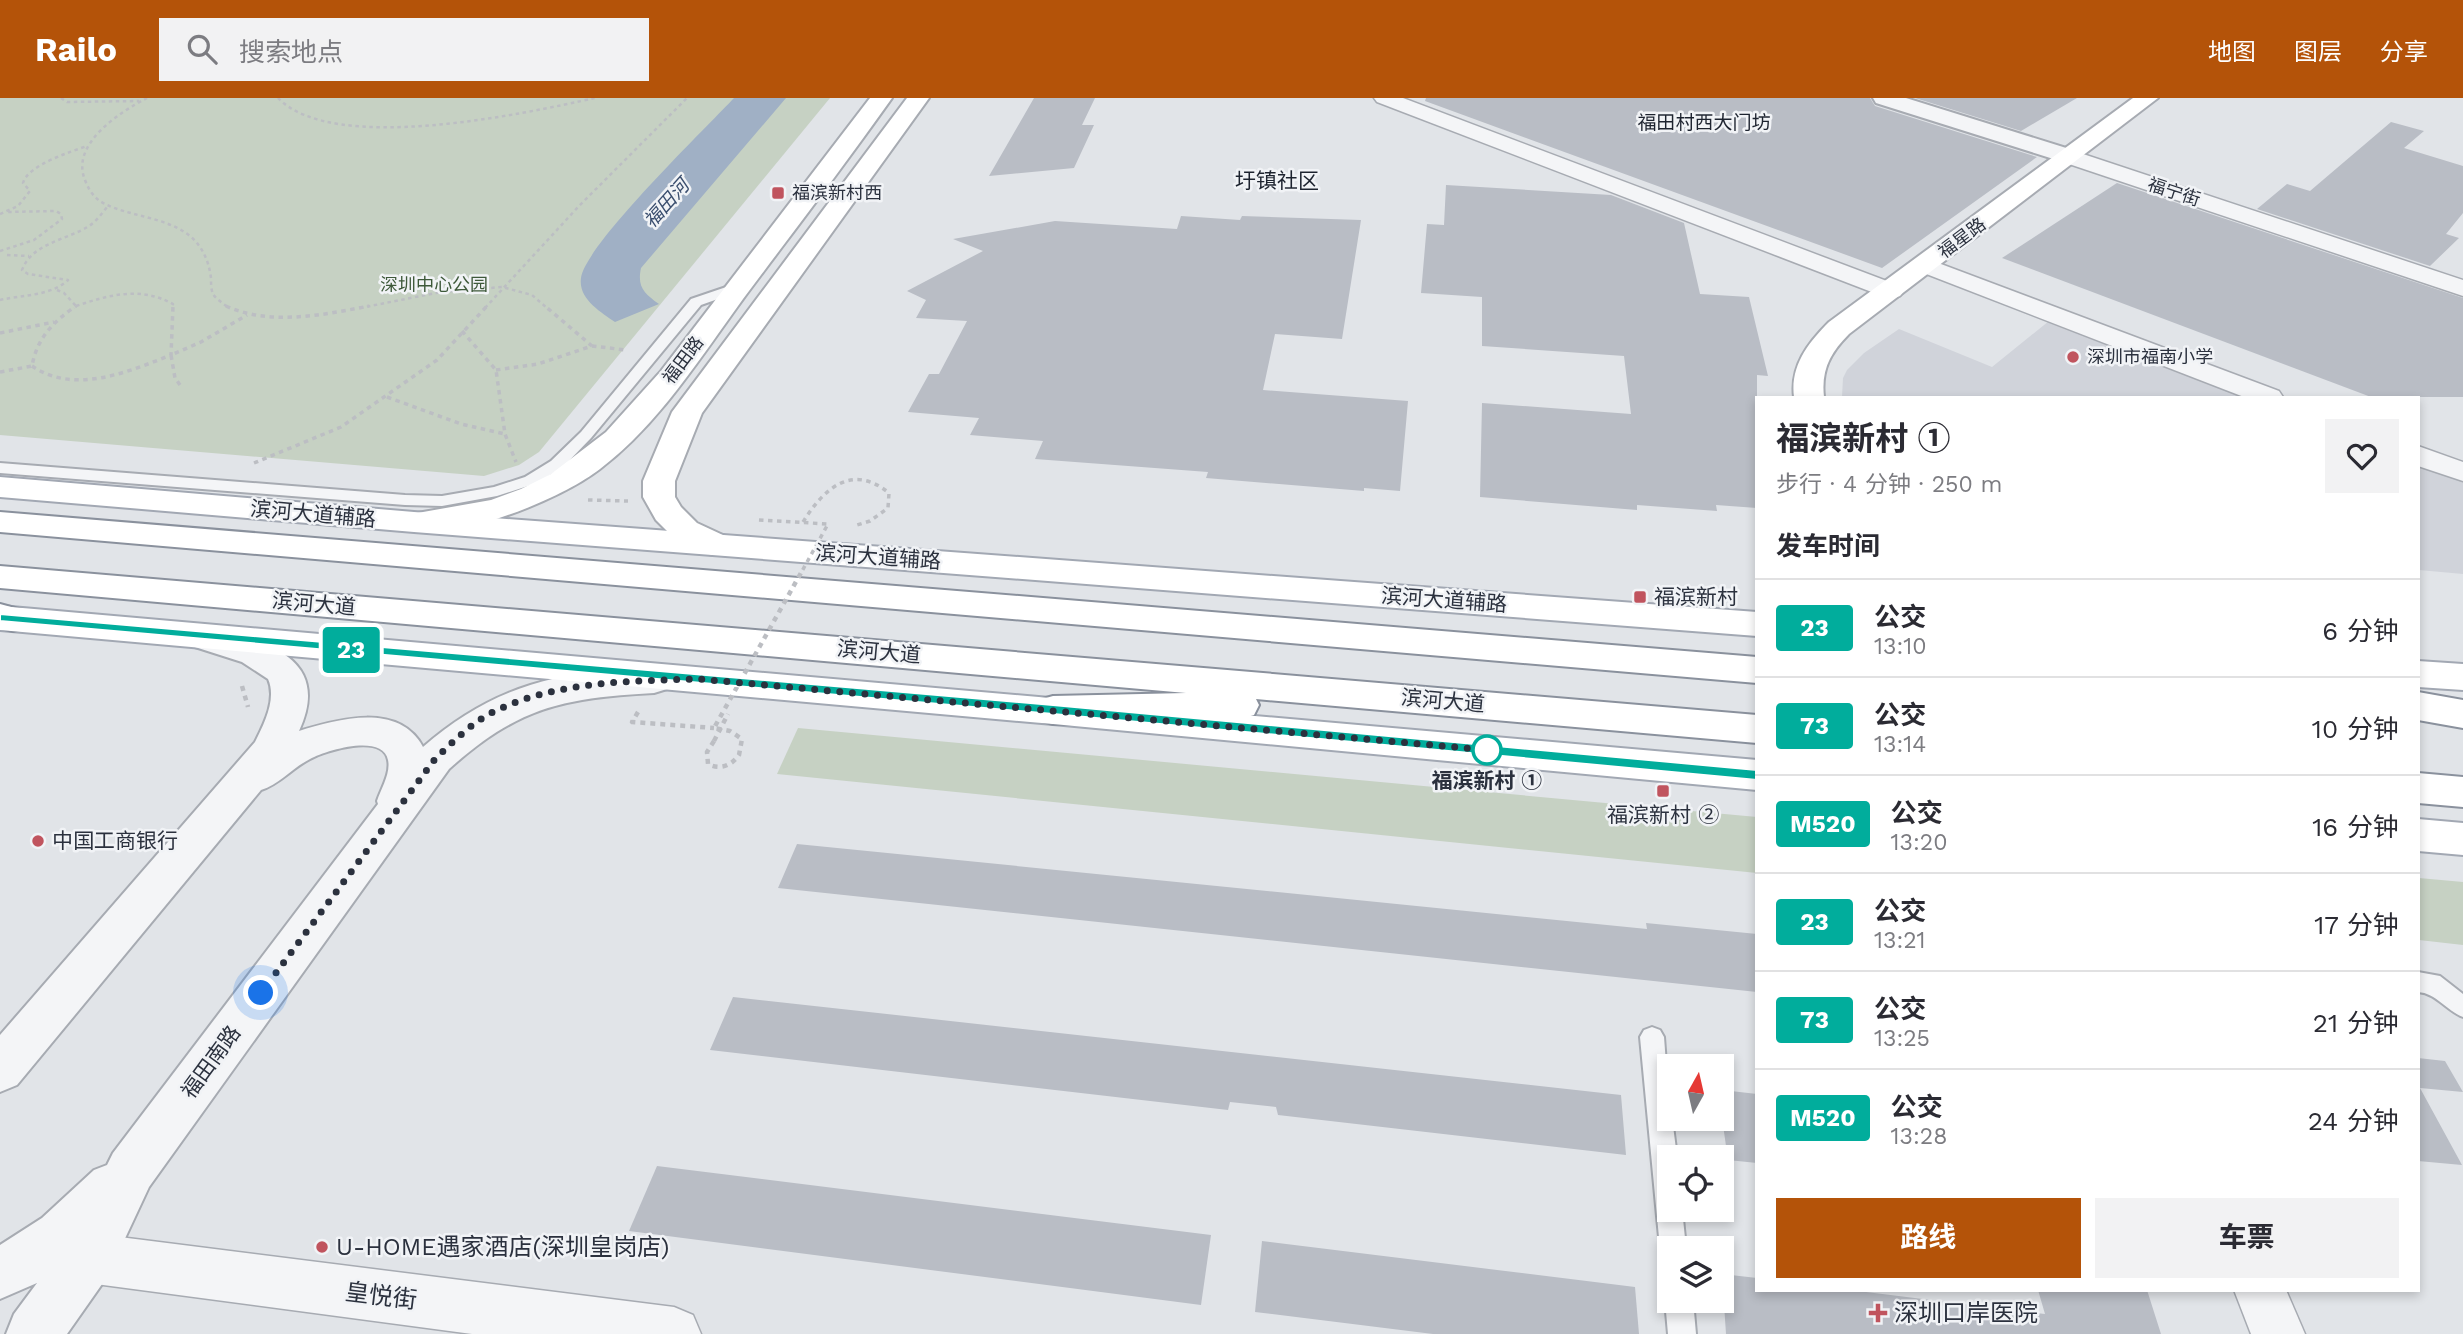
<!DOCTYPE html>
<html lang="zh">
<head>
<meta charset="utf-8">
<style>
  :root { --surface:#fff; --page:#f2f2f3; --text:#2b2b33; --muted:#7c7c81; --line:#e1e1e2; --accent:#b45309 }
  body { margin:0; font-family:"Work Sans","Noto Sans SC",sans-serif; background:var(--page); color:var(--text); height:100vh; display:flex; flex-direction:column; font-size:26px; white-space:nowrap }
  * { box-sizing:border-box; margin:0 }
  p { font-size:23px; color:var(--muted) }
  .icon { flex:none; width:38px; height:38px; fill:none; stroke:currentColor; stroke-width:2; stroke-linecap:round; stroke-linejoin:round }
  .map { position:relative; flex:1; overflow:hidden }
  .side { position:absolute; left:1755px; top:298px; width:665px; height:896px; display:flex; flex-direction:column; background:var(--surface); border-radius:0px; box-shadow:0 4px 10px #0003 }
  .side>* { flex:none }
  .badge { padding:0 14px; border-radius:5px; font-size:24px; line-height:46px }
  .needle { width:46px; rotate:8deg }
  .tools { position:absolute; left:1657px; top:956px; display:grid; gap:14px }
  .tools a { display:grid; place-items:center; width:77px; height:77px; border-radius:0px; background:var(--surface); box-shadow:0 4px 10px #0003; font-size:35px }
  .you { position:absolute; width:35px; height:35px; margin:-18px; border:5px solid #fff; border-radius:50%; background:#1a73e8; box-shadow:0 0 0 10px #1a73e833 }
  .map>.badge { position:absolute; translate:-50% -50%; box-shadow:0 0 0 4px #fff }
  h2 { padding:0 21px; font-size:26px; line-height:63px }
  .round { display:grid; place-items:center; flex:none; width:74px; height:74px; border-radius:0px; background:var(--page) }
  .overview { display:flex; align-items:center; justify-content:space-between; height:119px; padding:0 21px }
  h1 { font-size:33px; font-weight:700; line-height:52px }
  .cta { display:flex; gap:14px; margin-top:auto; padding:14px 21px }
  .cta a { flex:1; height:80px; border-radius:0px; background:var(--accent); color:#fff; font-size:28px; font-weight:700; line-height:80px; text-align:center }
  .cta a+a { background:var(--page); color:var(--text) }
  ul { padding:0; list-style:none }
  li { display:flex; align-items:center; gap:21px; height:98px; padding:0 21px; border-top:2px solid var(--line) }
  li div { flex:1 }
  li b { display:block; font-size:26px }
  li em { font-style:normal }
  li .badge { min-width:77px; font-weight:700; text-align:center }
  header { display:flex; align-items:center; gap:42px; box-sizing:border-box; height:98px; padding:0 35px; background:var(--accent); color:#fff }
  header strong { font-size:33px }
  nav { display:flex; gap:38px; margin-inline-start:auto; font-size:24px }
  .search { width:490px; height:63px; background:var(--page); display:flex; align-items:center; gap:18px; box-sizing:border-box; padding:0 24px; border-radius:0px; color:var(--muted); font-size:26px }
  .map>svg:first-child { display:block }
  .built { fill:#d0d3da }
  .green { fill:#c6d1c3 }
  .water { fill:#a0b0c5 }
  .building { fill:#b9bdc5 }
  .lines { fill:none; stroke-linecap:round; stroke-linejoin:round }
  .service-casing { stroke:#a7abb2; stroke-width:4 }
  .minor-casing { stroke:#a7abb2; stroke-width:3 }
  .tertiary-casing { stroke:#a7abb2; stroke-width:4 }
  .secondary-casing { stroke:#a7abb2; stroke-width:4 }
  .primary-casing { stroke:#a2a8b3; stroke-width:4 }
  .trunk-casing { stroke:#8a919d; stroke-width:4 }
  .path-far2 { stroke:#bcbec3; stroke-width:2.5; stroke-dasharray:3.5 3.5; stroke-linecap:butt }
  .path-far1 { stroke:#bcbec3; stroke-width:3.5; stroke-dasharray:4.5 4.5; stroke-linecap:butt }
  .path { stroke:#bcbec3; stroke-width:4.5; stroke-dasharray:5 5; stroke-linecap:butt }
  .service { fill:#f4f5f7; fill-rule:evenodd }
  .minor { fill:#f4f5f7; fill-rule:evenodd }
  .tertiary { fill:#f4f5f7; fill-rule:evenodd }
  .secondary { fill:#fff; fill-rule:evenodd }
  .primary { fill:#fff; fill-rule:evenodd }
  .trunk { fill:#fff; fill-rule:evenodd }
  .path-bridge-far1 { stroke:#bcbec3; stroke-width:3.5; stroke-dasharray:4.5 4.5; stroke-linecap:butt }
  .path-bridge { stroke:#bcbec3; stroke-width:4.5; stroke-dasharray:5 5; stroke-linecap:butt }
  .line { fill:#01ad9c; stroke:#fff; stroke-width:2 }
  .walk { stroke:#2b313e; stroke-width:7; stroke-dasharray:0 12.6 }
  .poi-dot { fill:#c0545e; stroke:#f1f3f6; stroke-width:2.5 }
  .stop-dot { fill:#fff; stroke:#01ad9c; stroke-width:3.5 }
  .labels { text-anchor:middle; stroke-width:5; stroke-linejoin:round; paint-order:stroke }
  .far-street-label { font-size:18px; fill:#2b313e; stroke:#f1f3f6 }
  .far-poi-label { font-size:18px; fill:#2b313e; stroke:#f1f3f6; text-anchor:start }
  .far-park-label { font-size:18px; fill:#3e593a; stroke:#f1f3f6 }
  .far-neighbourhood-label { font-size:19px; fill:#1d232f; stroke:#f1f3f6 }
  .far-water-label { font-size:19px; font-style:italic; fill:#3a4e6e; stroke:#f1f3f6 }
  .far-quarter-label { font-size:21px; fill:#1d232f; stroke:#f1f3f6 }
  .street-label { font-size:21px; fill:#2b313e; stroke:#f1f3f6 }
  .poi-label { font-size:21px; fill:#2b313e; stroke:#f1f3f6; text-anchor:start }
  .stop-label { font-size:21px; font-weight:bold; fill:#2b313e; stroke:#f1f3f6 }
  .near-poi-label { font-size:24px; fill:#2b313e; stroke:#f1f3f6; text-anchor:start }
  .near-street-label { font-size:24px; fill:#2b313e; stroke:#f1f3f6 }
</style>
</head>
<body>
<header>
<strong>Railo</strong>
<div class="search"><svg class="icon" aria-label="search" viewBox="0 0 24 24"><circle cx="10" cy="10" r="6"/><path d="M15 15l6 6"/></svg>搜索地点</div>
<nav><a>地图</a><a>图层</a><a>分享</a></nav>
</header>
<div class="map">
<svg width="2463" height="1236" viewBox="0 0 2463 1236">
  <rect width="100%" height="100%" fill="#e1e4e8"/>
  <g class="built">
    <polygon points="2049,223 2245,299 1842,299 1843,280 1847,272 1864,255 1899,231 1992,269"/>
    <polygon points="2418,367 2463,384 2463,476 2419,472"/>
  </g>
  <g class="green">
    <polygon points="0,0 830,0 539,354 519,367 484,378 0,337"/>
    <polygon points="798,630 1757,719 1757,775 777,676"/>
    <polygon points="2419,780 2463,784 2463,847 2419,842"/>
  </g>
  <path class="water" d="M734,0h52l-145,170c-4,19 3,25 18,36l-44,18c-14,-10 -37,-23 -34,-44 4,-33 125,-150 153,-180z"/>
  <g class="building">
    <polygon points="1034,0 1095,0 1082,27 1094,27 1074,70 989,78"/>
    <polygon points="1426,0 1870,0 1875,8 2037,59 1882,170 1425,3"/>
    <polygon points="1915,0 2077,0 2021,33"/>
    <polygon points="2391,24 2424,33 2404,50 2463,68 2463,115 2446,136 2459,140 2430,168 2257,111 2287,86 2310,93"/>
    <polygon points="2117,85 2463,200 2463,299 2371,299 2002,160"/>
    <polygon points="1446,87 1611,97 1684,125 1700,196 1749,199 1768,278 1757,277 1757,410 1716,407 1717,413 1637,407 1637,412 1480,399 1482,305 1631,316 1624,258 1482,248 1482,199 1421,195 1427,126 1444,127"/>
    <polygon points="1181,118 1240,122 1242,118 1361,122 1342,241 1275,236 1263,292 1408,303 1400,393 1364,390 1364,393 1206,380 1208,374 1035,361 1043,343 970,337 979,320 908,314 929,276 939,276 967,223 916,220 926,202 907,193 983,153 953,141 1055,123 1177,131"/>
    <polygon points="797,746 1647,831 1646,825 1757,836 1757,894 778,790"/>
    <polygon points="733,899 1621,997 1626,1057 1278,1017 1276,1009 1230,1004 1228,1012 710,952"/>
    <polygon points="2418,960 2445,963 2463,994 2420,990 2462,1067 2418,1063"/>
    <polygon points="1722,992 1757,996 1757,1065 1728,1062 1722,1020"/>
    <polygon points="657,1068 1211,1137 1201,1207 629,1133"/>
    <polygon points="1262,1143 1635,1189 1639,1236 1433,1236 1255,1214"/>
    <polygon points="1722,1176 1757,1180 1757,1192 1850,1192 2045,1216 2038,1192 2147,1192 2161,1236 1726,1236"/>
  </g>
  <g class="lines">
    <defs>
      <g id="service">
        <polygon points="738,185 743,186 743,192 701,207 591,340 563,369 537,385 497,398 442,408 405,407 0,375 0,365 405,397 442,398 494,389 525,379 551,363 581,334 691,201"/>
        <path d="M2418,874l22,4 23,18v23c-16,-6 -27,-24 -45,-25z"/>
        <polygon points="1652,929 1660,932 1664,939 1670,1020 1672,1020 1677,1059 1670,1059 1670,1111 1682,1111 1686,1150 1670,1150 1670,1162 1664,1159 1660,1150 1640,939 1644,932"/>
        <polygon points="1670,1192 1670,1202 1693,1202 1696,1236 1668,1236 1665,1202"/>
      </g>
      <g id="minor">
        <polygon points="1374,0 1403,0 1900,188 1904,193 1900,198 1891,201 1882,198 1377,4"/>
        <polygon points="2071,52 2463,182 2463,198 2063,64 2060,59 2063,54"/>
        <polygon points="1925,160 2279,293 2283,299 2244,299 1916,172 1913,167 1916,162"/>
        <polygon points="2418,348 2463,364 2463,383 2418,368"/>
        <polygon points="88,1135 674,1209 693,1217 701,1236 472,1236 88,1185 70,1178 62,1160 70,1142"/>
        <polygon points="2234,1192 2286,1192 2305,1236 2251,1236"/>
      </g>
      <g id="tertiary">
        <polygon points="1873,0 1906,0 2079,54 2083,59 2079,64 2063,64 1876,5"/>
        <path d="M208,528c56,15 125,31 91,105 39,-12 100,-29 124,16 56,-49 111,-70 185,-77 20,-2 40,-5 59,1l6,9 -6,9 -13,4c-91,5 -136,14 -205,76l-300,418 -42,90 -40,57h-61l8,-20 23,-31 -37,16v-54l42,-27 52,-48 13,-5 6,-12 265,-349 -1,-3c4,-12 14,-28 11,-41 -5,-27 -62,-10 -78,-1 -18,9 -30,25 -49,31l-244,295 -17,7v-57l255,-293c9,-18 22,-43 13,-63l-26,-17 -47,-15 -5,-9 5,-9z"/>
      </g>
      <g id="secondary">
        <path d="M870,0h22c-48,68 -99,134 -149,201 -43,59 -84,125 -143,170 -40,31 -144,73 -194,60l-5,-7 5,-7 85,-15 30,-11 30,-15 55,-42 55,-61z"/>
        <polygon points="907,0 929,0 702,315 675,383 675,399 681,409 697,425 725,438 730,446 725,454 713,457 701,454 673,439 656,422 643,399 643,383 672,314"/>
        <path d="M2133,0h25l-309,236c-19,19 -28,36 -25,63h-30c-4,-31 14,-54 35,-75z"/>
      </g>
      <g id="primary">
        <polygon points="0,379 414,414 1757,514 1757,538 414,434 0,399"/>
        <polygon points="0,508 1757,662 1757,692 1053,626 0,532"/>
        <polygon points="2418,563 2463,566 2463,592 2418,589"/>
        <polygon points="2418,721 2463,725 2463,757 2418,753"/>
      </g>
      <g id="trunk">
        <polygon points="0,414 1757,559 1757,585 0,434"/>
        <polygon points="0,468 1757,617 1757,645 1256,601 1259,607 1254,617 1240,621 1053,626 1039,622 1034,612 1039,602 1053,598 1186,595 0,490"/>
        <polygon points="0,506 26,513 31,521 26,529 13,533 0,530"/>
        <polygon points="2418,594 2463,602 2463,630 2418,622"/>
        <polygon points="2418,675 2463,679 2463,709 2418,705"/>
      </g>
    </defs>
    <use href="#service" class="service-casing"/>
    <use href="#minor" class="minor-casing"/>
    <use href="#tertiary" class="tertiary-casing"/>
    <use href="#secondary" class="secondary-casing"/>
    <use href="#primary" class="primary-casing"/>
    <use href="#trunk" class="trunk-casing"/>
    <g class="path-far2">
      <polyline points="61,0 67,4 139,3"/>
      <path d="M147,0c-27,14 -77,46 -62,82 4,11 10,19 20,24 27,13 61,13 85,32 13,11 19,26 21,42 0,4 0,12 2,16 3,5 12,11 16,14"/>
      <path d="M278,0c55,57 245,16 317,0"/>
      <path d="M0,116l18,-8 12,-15 -7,-8c5,-18 47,-31 64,-37"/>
      <polyline points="0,153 34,142 62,121 61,116 56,113 7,114"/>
      <polyline points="7,157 29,158"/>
      <polyline points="57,192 64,195 76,208 74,210"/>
      <path d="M0,202c22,-5 51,-4 68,-20l-40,-6 -6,-4c10,-27 45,-30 67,-44 8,-5 13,-13 19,-20"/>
      <path d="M76,208c33,-11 64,-20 97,-2l-1,4"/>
      <polyline points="360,210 441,194 502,189 532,197 547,210"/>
      <polyline points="485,210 579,108 687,0"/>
    </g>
    <g class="path-far1">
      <path d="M226,208c44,20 97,9 143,0"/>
      <polyline points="462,233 496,272 505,336 516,364"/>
      <polyline points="0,235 54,224"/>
      <polyline points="592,248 626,252"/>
      <path d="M32,268c42,29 96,6 139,-11l2,-49"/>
      <polyline points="496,272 538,266 592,248 545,208"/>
      <path d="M0,274l32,-6c5,-28 21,-44 44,-60"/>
      <polyline points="180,287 175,280 171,257 201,244 247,217"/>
      <polyline points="387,299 461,326 505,336"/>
      <polyline points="254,365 341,329 437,262 487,208"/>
      <polyline points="588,402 628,403"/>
      <path d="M803,424c20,-32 48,-60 86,-29l-1,15 -18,13 -13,4"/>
    </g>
    <g class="path">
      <polyline points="242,588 248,609"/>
      <polyline points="638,614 632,624 714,630"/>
      <polyline points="714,643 728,616"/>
    </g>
    <use href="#service" class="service"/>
    <use href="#minor" class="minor"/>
    <use href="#tertiary" class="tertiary"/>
    <use href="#secondary" class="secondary"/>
    <use href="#primary" class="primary"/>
    <use href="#trunk" class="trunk"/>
    <polyline class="path-bridge-far1" points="759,422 828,426 801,475"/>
    <path class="path-bridge" d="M714,643l-7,11 1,12c12,6 23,2 31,-9l3,-16 -12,-8 -16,-3 88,-157"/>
  </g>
  <polygon class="line" points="0,516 1053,607 1757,672 1764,677 1757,682 1053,616 0,523"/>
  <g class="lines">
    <path class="walk" d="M261,895l174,-234c18,-17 35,-35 58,-47 63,-31 136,-31 205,-33l789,71"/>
  </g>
  <g class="poi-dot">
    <rect x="771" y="88" width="14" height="14" rx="3.5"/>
    <circle cx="2073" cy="259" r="7"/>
    <rect x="1633" y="492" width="14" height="14" rx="3.5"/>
    <rect x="1656" y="686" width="14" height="14" rx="3.5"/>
    <circle cx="38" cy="743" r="7"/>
    <circle cx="322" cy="1149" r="7"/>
    <path d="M1874.5 1204.5h7v7h7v7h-7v7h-7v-7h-7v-7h7z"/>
  </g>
  <circle class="stop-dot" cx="1487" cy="652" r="14"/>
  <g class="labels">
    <g class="far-street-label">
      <text transform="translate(2174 94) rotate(18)" y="6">福宁街</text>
      <text transform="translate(1962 140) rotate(-37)" y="6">福星路</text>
      <text transform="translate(683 262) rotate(-53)" y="6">福田路</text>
    </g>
    <g class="far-poi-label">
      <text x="792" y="101">福滨新村西</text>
      <text x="2087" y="265">深圳市福南小学</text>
    </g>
    <g class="far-park-label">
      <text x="434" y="193">深圳中心公园</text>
    </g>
    <g class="far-neighbourhood-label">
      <text x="1704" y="31">福田村西大门坊</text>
    </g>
    <g class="far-water-label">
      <text transform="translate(666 105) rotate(-48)" y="7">福田河</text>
    </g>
    <g class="far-quarter-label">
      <text x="1277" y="90">圩镇社区</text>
    </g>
    <g class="street-label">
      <text transform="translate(313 416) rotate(5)" y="7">滨河大道辅路</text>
      <text transform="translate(878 459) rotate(4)" y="7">滨河大道辅路</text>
      <text transform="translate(1444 502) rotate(4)" y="7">滨河大道辅路</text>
      <text transform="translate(314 506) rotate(5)" y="7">滨河大道</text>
      <text transform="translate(879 554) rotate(5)" y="7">滨河大道</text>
      <text transform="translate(1443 603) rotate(5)" y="7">滨河大道</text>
      <text transform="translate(211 964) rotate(-54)" y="7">福田南路</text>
    </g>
    <g class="poi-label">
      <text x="1654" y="506">福滨新村</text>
      <text x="1663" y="724" text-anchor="middle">福滨新村 ②</text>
      <text x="52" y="750">中国工商银行</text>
    </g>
    <g class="stop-label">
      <text x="1487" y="690">福滨新村 ①</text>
    </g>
    <g class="near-poi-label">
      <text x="336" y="1157">U-HOME遇家酒店(深圳皇岗店)</text>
      <text x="1894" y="1223">深圳口岸医院</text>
    </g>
    <g class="near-street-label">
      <text transform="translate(381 1198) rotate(7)" y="8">皇悦街</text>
    </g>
  </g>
</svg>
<div class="tools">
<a><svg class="needle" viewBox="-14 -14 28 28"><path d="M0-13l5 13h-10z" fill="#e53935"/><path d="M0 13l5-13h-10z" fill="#7c7c81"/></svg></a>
<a><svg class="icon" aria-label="locate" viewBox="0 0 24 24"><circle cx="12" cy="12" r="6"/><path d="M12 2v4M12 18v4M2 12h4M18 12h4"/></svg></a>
<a><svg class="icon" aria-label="layers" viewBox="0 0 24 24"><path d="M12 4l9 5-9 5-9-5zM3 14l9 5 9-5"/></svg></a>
</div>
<div class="you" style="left:261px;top:895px"></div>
<b class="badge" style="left:351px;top:552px;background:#01ad9c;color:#fff">23</b>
<section class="side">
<div class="overview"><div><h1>福滨新村 ①</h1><p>步行 · 4 分钟 · 250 m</p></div><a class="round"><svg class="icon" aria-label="heart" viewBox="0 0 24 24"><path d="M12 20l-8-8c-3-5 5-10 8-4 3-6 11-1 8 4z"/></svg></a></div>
<h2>发车时间</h2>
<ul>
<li><span class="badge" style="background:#01ad9c;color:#fff">23</span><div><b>公交</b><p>13:10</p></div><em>6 分钟</em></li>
<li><span class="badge" style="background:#01ad9c;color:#fff">73</span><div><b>公交</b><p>13:14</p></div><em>10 分钟</em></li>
<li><span class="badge" style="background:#01ad9c;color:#fff">M520</span><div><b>公交</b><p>13:20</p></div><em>16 分钟</em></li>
<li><span class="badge" style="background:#01ad9c;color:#fff">23</span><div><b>公交</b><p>13:21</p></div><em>17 分钟</em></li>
<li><span class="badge" style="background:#01ad9c;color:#fff">73</span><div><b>公交</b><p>13:25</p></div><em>21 分钟</em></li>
<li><span class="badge" style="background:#01ad9c;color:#fff">M520</span><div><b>公交</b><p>13:28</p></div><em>24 分钟</em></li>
</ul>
<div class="cta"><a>路线</a><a>车票</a></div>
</section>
</div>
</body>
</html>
